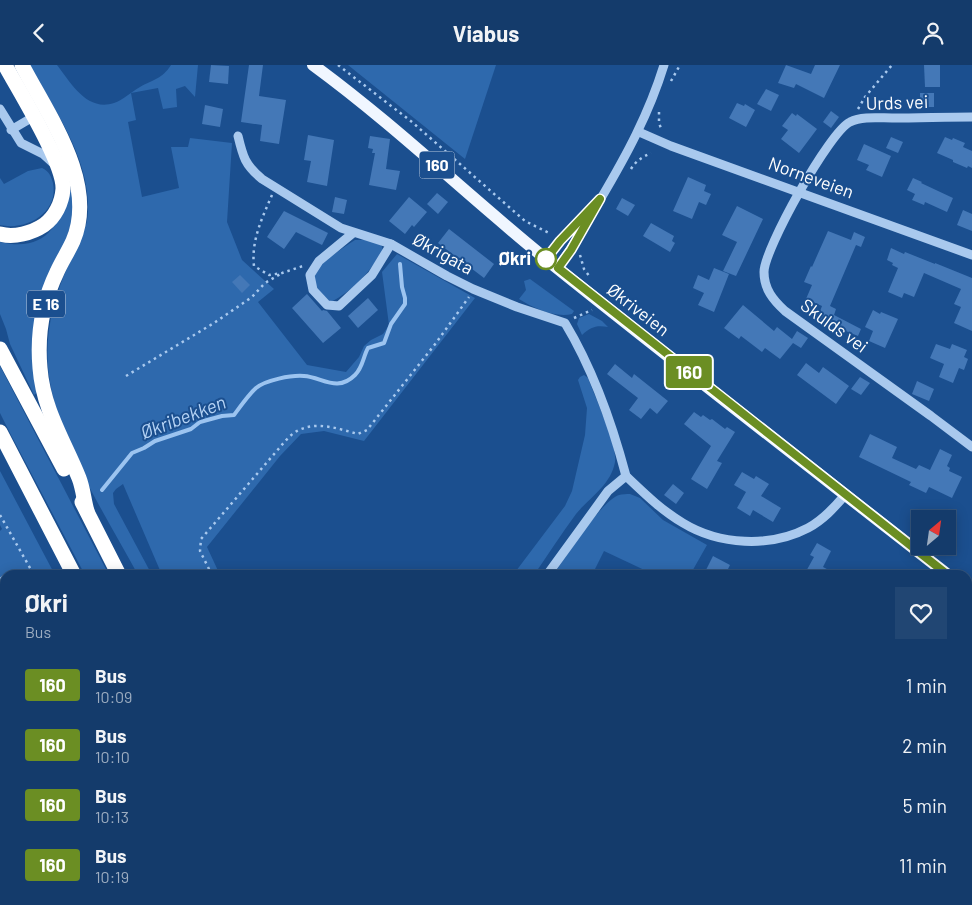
<!DOCTYPE html>
<html lang="en">
<head>
<meta charset="utf-8">
<style>
  :root { --surface:#143b6b; --page:#214673; --text:#f1f3f6; --muted:#9dadc1; --line:#33557e }
  body { margin:0; font-family:Barlow,sans-serif; background:var(--page); color:var(--text); height:100vh; display:flex; flex-direction:column; font-size:19px; white-space:nowrap }
  * { box-sizing:border-box; margin:0 }
  p { font-size:16px; color:var(--muted) }
  .icon { flex:none; width:28px; height:28px; fill:none; stroke:currentColor; stroke-width:2; stroke-linecap:round; stroke-linejoin:round }
  .map { position:relative; flex:1; overflow:hidden }
  .details { position:absolute; left:0px; top:505px; width:972px; height:335px; display:flex; flex-direction:column; background:var(--surface); border-radius:15px 15px 0 0; box-shadow:0 2px 12px #0003,0 0 0 1px var(--line) }
  .details>* { flex:none }
  .badge { padding:0 10px; border-radius:4px; font-size:18px; line-height:32px }
  .needle { width:32px; rotate:29deg }
  .tools { position:absolute; left:911px; top:445px; display:grid; gap:10px }
  .tools a { display:grid; place-items:center; width:45px; height:45px; border-radius:0px; background:var(--surface); box-shadow:0 2px 12px #0003,0 0 0 1px var(--line); font-size:25px }
  .map>.badge { position:absolute; translate:-50% -50%; box-shadow:0 0 0 2px #fff }
  .round { display:grid; place-items:center; flex:none; width:52px; height:52px; border-radius:0px; background:var(--page) }
  .head { display:flex; align-items:center; justify-content:space-between; height:85px; padding:0 25px }
  h1 { font-size:24px; font-weight:700; line-height:38px }
  ul { padding:0; list-style:none }
  li { display:flex; align-items:center; gap:15px; height:60px; padding:0 25px }
  li div { flex:1 }
  li b { display:block; font-size:19px }
  li em { font-style:normal }
  li .badge { min-width:55px; font-weight:700; text-align:center }
  header { display:flex; justify-content:space-between; align-items:center; height:65px; padding:0 25px; background:var(--surface); font-size:22px; font-weight:700 }
  .map>svg:first-child { display:block }
  .green { fill:#2e69ad }
  .lines { fill:none; stroke-linecap:round; stroke-linejoin:round }
  .stream { stroke:#9cc4f0; stroke-width:4 }
  .building { fill:#4478b7 }
  .highway-tunnel { stroke:#3d69a0; stroke-width:15; stroke-dasharray:15 8; stroke-linecap:butt }
  .path { stroke:#a9c9ee; stroke-width:2.5; stroke-dasharray:2.5 4; stroke-linecap:butt }
  .minor { stroke:#a9c9ee; stroke-width:9 }
  .major { stroke:#f0f6ff; stroke-width:12 }
  .highway { stroke:#fff; stroke-width:15 }
  .line-casing { stroke:#fff; stroke-width:11 }
  .line { stroke:#6b8e23; stroke-width:8 }
  .stop-dot { fill:#fff; stroke:#6b8e23; stroke-width:2.5 }
  .labels { text-anchor:middle; stroke-width:4; stroke-linejoin:round; paint-order:stroke }
  .shield { fill:#1b4f8f; stroke:#bbcadd; stroke-width:1 }
  .shield-label { font-size:16px; font-weight:bold; fill:#fff }
  .street-label { font-size:18px; fill:#fff; stroke:#1b4f8f }
  .stop-label { font-size:18px; font-weight:bold; fill:#fff; stroke:#1b4f8f; text-anchor:end }
  .water-label { font-size:19px; font-style:italic; fill:#b5d3f5; stroke:#1b4f8f }
</style>
</head>
<body>
<header><svg class="icon" aria-label="back" viewBox="0 0 24 24"><path d="M15 5l-7 7 7 7"/></svg>Viabus<svg class="icon" aria-label="person" viewBox="0 0 24 24"><circle cx="12" cy="8" r="4"/><path d="M4 21q1-7 8-7t8 7"/></svg></header>
<div class="map">
<svg width="972" height="840" viewBox="0 0 972 840">
  <rect width="100%" height="100%" fill="#1b4f8f"/>
  <g class="green">
    <path d="M29,0h28c14,18 30,47 57,38 9,-3 17,-11 26,-16 14,-8 22,-8 31,-22h27l-3,32 -10,-11 -9,3 1,18 -14,2 -5,-21 -27,5 5,27 -8,2 14,75 37,-9 -8,-41h17l2,-9 42,5 -5,79 15,38 32,29 -16,13 49,63 39,7 13,-15 5,-11 7,-6 12,-6 6,-9 -7,-53 15,-18 78,44 -111,143 -40,-10 -23,3 -21,22 -73,91 13,28h-58l-39,-91 -7,5 -3,4 1,11 38,71h-14c-33,-61 -84,-139 -90,-208 -3,-35 6,-71 21,-103 7,-17 19,-34 19,-53 2,-53 -34,-102 -59,-146z"/>
    <polygon points="348,0 496,0 465,94"/>
    <path d="M42,103c7,3 9,8 11,15 6,30 -27,48 -53,42v-47l4,6 24,-13z"/>
    <path d="M70,126h4l-1,26 -7,23 -16,33 -12,119 -4,3 -24,-51 -4,-15 -6,-15v-72c44,10 58,-14 70,-51z"/>
    <path d="M355,175h11l15,4 2,6c-13,22 -29,40 -52,52 -42,-24 2,-47 24,-62z"/>
    <path d="M530,214l44,32 -2,3c-17,4 -39,-6 -53,-15l7,-9 -2,-9z"/>
    <path d="M589,249l13,7 6,6c-12,-2 -17,0 -26,8l-5,-11 2,-6z"/>
    <polygon points="0,301 109,510 85,510 11,370 0,348"/>
    <path d="M584,310l4,3c6,17 30,68 27,84 -4,23 -26,36 -39,52 -15,20 -28,41 -42,61h-21l52,-69 7,-15 13,-56 2,-27 -9,-28 2,-3z"/>
    <polygon points="0,406 55,510 5,510 5,835 89,835 90,840 0,840 0,466 2,464 0,460"/>
    <path d="M630,429l10,4 23,22 44,25 -17,30h-35l-51,-24 -12,24h-37l-1,-1c12,-17 47,-73 65,-79 3,-1 8,-1 11,-1z"/>
  </g>
  <g class="lines">
    <g class="stream">
      <path d="M102,425l30,-37 12,-5 11,-7 36,-12 9,-7 22,-6 12,-1c6,-8 15,-21 22,-27 10,-8 35,-13 48,-12 18,1 33,17 51,-1 8,-8 8,-18 13,-27l16,-5 7,-19 14,-20v-6l-3,-11 -2,-23"/>
      <polyline points="7,510 20,507"/>
      <polyline points="0,515 5,511"/>
      <polyline points="968,807 972,804"/>
      <polyline points="929,840 932,838 937,839 938,835"/>
    </g>
  </g>
  <g class="building">
    <polygon points="211,0 229,1 228,19 209,17"/>
    <polygon points="249,0 263,0 259,31 286,35 279,79 260,76 262,60 241,57"/>
    <polygon points="786,0 811,9 815,0 840,0 824,33 796,19 794,23 778,18"/>
    <polygon points="924,0 940,0 940,22 925,22"/>
    <polygon points="766,24 779,30 771,46 757,39"/>
    <rect x="920" y="28" width="14" height="14"/>
    <polygon points="737,38 744,41 745,39 755,45 746,62 729,53"/>
    <polygon points="205,40 223,44 220,62 202,59"/>
    <polygon points="831,46 839,52 831,63 823,57"/>
    <polygon points="792,48 796,51 797,49 817,64 799,88 781,74 788,65 782,61"/>
    <polygon points="308,70 334,75 327,121 307,117 311,96 304,95"/>
    <polygon points="370,71 390,74 386,104 400,106 396,125 369,120 375,88 372,88 373,84 368,83"/>
    <polygon points="891,72 903,77 898,88 886,83"/>
    <polygon points="945,72 952,75 953,73 965,78 963,82 972,86 972,103 968,101 967,103 953,97 953,95 937,88"/>
    <polygon points="864,79 891,91 882,112 866,105 869,100 857,95"/>
    <polygon points="688,112 706,120 704,126 711,129 706,140 699,137 692,154 673,146"/>
    <polygon points="913,113 922,117 921,118 953,133 947,147 925,137 924,140 912,135 915,129 907,125"/>
    <polygon points="437,128 448,137 438,149 427,139"/>
    <polygon points="335,132 347,135 344,149 332,147"/>
    <polygon points="409,132 427,147 414,162 412,160 405,169 389,156"/>
    <polygon points="622,133 635,140 628,151 616,144"/>
    <polygon points="737,141 763,154 736,211 723,206 737,177 722,170"/>
    <polygon points="963,145 972,149 972,166 957,160"/>
    <polygon points="284,146 328,168 322,180 296,167 284,184 267,172"/>
    <polygon points="651,158 674,171 672,176 675,178 670,187 643,171"/>
    <polygon points="449,164 494,199 484,213 438,178"/>
    <polygon points="828,166 851,175 854,167 865,172 861,182 856,180 830,241 836,244 834,250 861,264 858,271 817,254 822,241 806,234 812,220 804,217 811,201 812,202"/>
    <polygon points="891,183 904,189 905,187 935,199 935,198 972,213 972,266 954,258 961,242 954,239 961,224 924,208 914,232 904,228 902,233 888,227 898,203 892,200 893,198 887,195"/>
    <polygon points="714,203 729,209 714,247 698,240 704,228 693,223 698,210 709,215"/>
    <polygon points="240,210 250,220 242,228 232,217"/>
    <polygon points="307,229 322,246 323,245 327,246 341,263 323,278 292,243"/>
    <polygon points="368,233 378,245 358,263 348,251"/>
    <polygon points="743,240 774,266 777,262 792,274 797,266 808,273 801,283 793,278 780,294 765,283 762,287 741,271 739,274 724,263"/>
    <polygon points="873,245 880,249 881,247 898,254 885,283 869,276 873,266 865,262"/>
    <polygon points="936,279 950,284 952,279 967,285 964,292 968,294 964,305 959,303 953,318 939,312 944,299 930,293"/>
    <polygon points="806,298 819,308 823,302 849,321 836,339 797,310"/>
    <polygon points="615,299 632,313 634,309 668,336 657,349 650,343 641,354 629,345 638,333 607,309"/>
    <polygon points="860,312 870,318 861,330 851,324"/>
    <polygon points="917,316 934,324 929,336 912,329"/>
    <polygon points="694,347 701,352 703,350 710,355 712,354 725,364 727,362 735,367 717,396 722,398 707,424 691,414 711,381 684,359"/>
    <polygon points="870,369 897,382 892,393 916,404 919,400 930,405 940,384 952,390 947,401 950,403 949,406 962,412 952,433 929,422 926,428 909,420 911,417 859,392"/>
    <polygon points="742,407 754,414 756,411 769,419 761,431 781,443 773,457 753,445 750,451 737,443 746,427 734,420"/>
    <polygon points="673,419 684,428 676,439 664,430"/>
    <polygon points="817,478 831,486 823,502 838,510 804,510 814,492 810,490"/>
    <polygon points="713,491 730,500 725,510 716,510 706,505"/>
  </g>
  <g class="lines">
    <g class="highway-tunnel">
      <polyline points="245,835 248,840"/>
      <polyline points="288,835 291,840"/>
    </g>
    <g class="path">
      <polyline points="338,0 412,57 525,156 551,169"/>
      <polyline points="671,16 680,0"/>
      <polyline points="858,44 865,32 892,0"/>
      <polyline points="659,47 659,58 662,66"/>
      <path d="M631,104c5,-8 11,-12 20,-16"/>
      <path d="M272,130c-10,23 -21,46 -18,71l15,9 13,-2 21,-7"/>
      <polyline points="580,190 584,204 590,212"/>
      <polyline points="574,253 592,245"/>
      <polyline points="126,311 214,258 252,232 265,218 282,208"/>
      <polyline points="0,450 34,510"/>
      <path d="M212,510l-12,-24 1,-12 80,-93c5,-6 11,-13 18,-16 19,-9 40,-1 59,4l9,-4 69,-87 33,-46"/>
      <polyline points="0,840 5,835"/>
    </g>
    <g class="minor">
      <polyline points="0,44 21,78 43,89 54,99"/>
      <path d="M972,52c-27,0 -53,1 -80,1 -13,0 -30,-2 -42,4 -20,9 -86,127 -86,150 0,17 9,28 21,39l146,105 41,31"/>
      <polyline points="11,65 33,52 35,48"/>
      <polyline points="639,67 671,81 972,190"/>
      <path d="M238,71c5,21 7,29 24,43l79,49 50,16 56,32 26,13 44,18 48,16c29,48 47,100 61,153"/>
      <polyline points="353,168 319,196 310,210 313,225 327,240 339,241 372,210 391,179"/>
      <polyline points="546,194 560,176 590,145"/>
      <path d="M557,203c17,-22 29,-45 43,-68 26,-44 49,-86 64,-135"/>
      <path d="M547,510l61,-84 18,-15c18,17 35,34 57,47 36,22 87,25 125,5 15,-8 26,-20 37,-33"/>
      <polyline points="370,840 370,835"/>
    </g>
    <g class="major">
      <path d="M313,0c82,60 154,130 233,194 133,107 268,211 402,316"/>
      <polyline points="968,525 972,529"/>
    </g>
    <g class="highway">
      <path d="M22,0c26,50 76,118 51,176 -5,11 -11,20 -16,31 -14,29 -20,63 -17,96 3,41 24,73 39,110 4,10 5,23 8,33"/>
      <path d="M0,169c14,4 32,-1 44,-9 11,-8 18,-22 19,-36 1,-26 -44,-98 -58,-124"/>
      <polyline points="0,284 64,404"/>
      <polyline points="0,367 74,510"/>
      <polyline points="82,437 119,510"/>
    </g>
  </g>
  <g class="lines">
    <defs>
      <polyline id="line" points="546,194 560,176 600,134 571,185 558,203 948,510"/>
    </defs>
    <use href="#line" class="line-casing"/>
    <use href="#line" class="line"/>
  </g>
  <circle class="stop-dot" cx="546" cy="194" r="10"/>
  <g class="labels">
    <g class="shield">
      <rect x="419.5" y="86.5" width="35" height="27" rx="4"/>
      <rect x="27" y="225.5" width="38" height="27" rx="4"/>
    </g>
    <g class="shield-label">
      <text x="437" y="106">160</text>
      <text x="46" y="245">E 16</text>
    </g>
    <g class="street-label">
      <text transform="translate(897 38) rotate(-2)" y="6">Urds vei</text>
      <text transform="translate(811 113) rotate(20)" y="6">Norneveien</text>
      <text transform="translate(443 189) rotate(29)" y="6">Økrigata</text>
      <text transform="translate(638 245) rotate(38)" y="6">Økriveien</text>
      <text transform="translate(834 261) rotate(36)" y="6">Skulds vei</text>
    </g>
    <g class="stop-label">
      <text x="531" y="200">Økri</text>
    </g>
    <g class="water-label">
      <text transform="translate(183 352) rotate(-21)" y="7">Økribekken</text>
    </g>
  </g>
</svg>
<div class="tools">
<a><svg class="needle" viewBox="-14 -14 28 28"><path d="M0-13l5 13h-10z" fill="#e53935"/><path d="M0 13l5-13h-10z" fill="#9dadc1"/></svg></a>
</div>
<b class="badge" style="left:689px;top:307px;background:#6b8e23;color:#fff">160</b>
<section class="details">
<div class="head"><div><h1>Økri</h1><p>Bus</p></div><a class="round"><svg class="icon" aria-label="heart" viewBox="0 0 24 24"><path d="M12 20l-8-8c-3-5 5-10 8-4 3-6 11-1 8 4z"/></svg></a></div>
<ul>
<li><span class="badge" style="background:#6b8e23;color:#fff">160</span><div><b>Bus</b><p>10:09</p></div><em>1 min</em></li>
<li><span class="badge" style="background:#6b8e23;color:#fff">160</span><div><b>Bus</b><p>10:10</p></div><em>2 min</em></li>
<li><span class="badge" style="background:#6b8e23;color:#fff">160</span><div><b>Bus</b><p>10:13</p></div><em>5 min</em></li>
<li><span class="badge" style="background:#6b8e23;color:#fff">160</span><div><b>Bus</b><p>10:19</p></div><em>11 min</em></li>
</ul>
</section>
</div>
</body>
</html>
